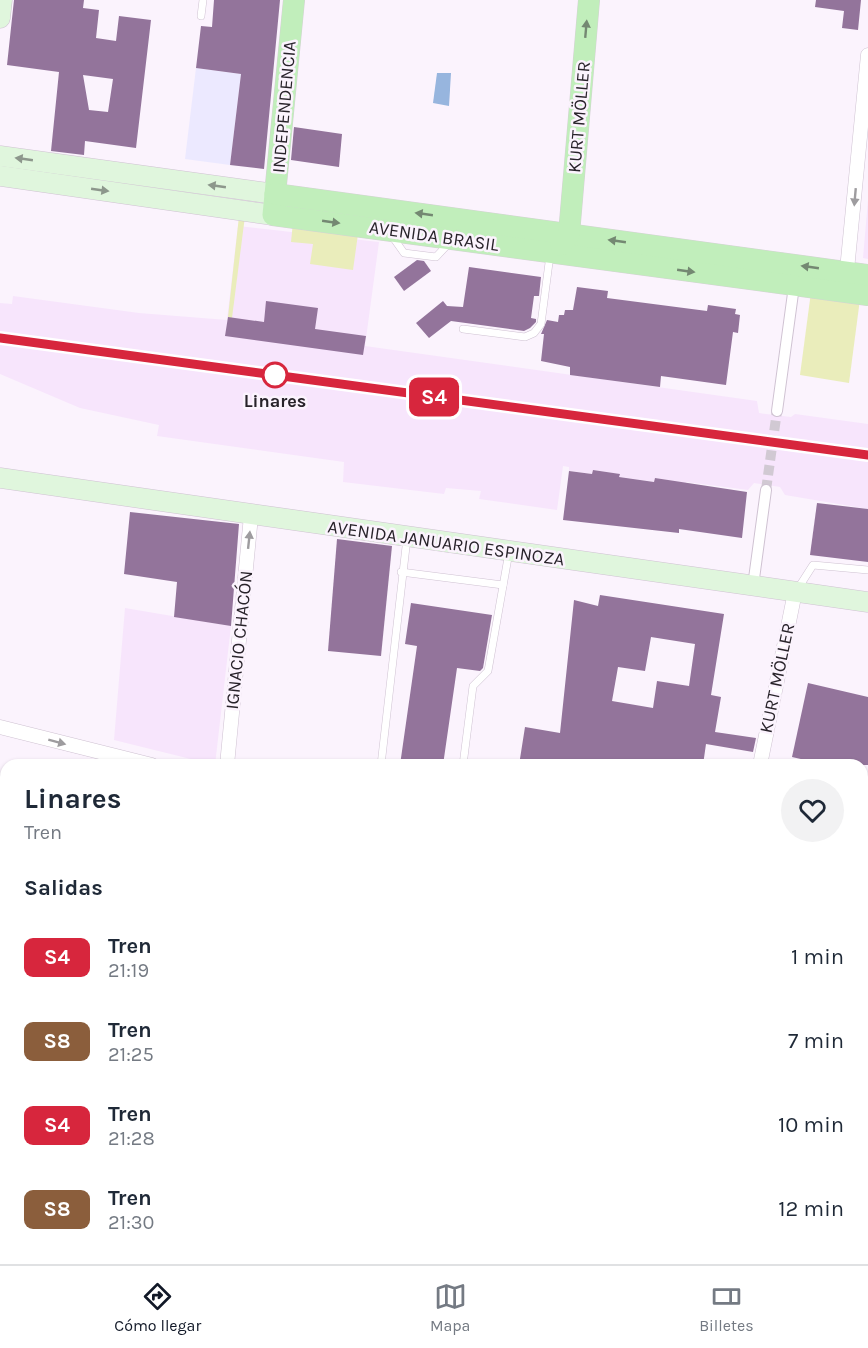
<!DOCTYPE html>
<html lang="es">
<head>
<meta charset="utf-8">
<style>
  :root { --surface:#fff; --page:#f2f2f3; --text:#1f2937; --muted:#747a83; --line:#e0e1e3; --accent:#111827 }
  body { margin:0; font-family:Karla,sans-serif; background:var(--page); color:var(--text); height:100vh; display:flex; flex-direction:column; font-size:22px; white-space:nowrap }
  * { box-sizing:border-box; margin:0 }
  p { font-size:20px; color:var(--muted) }
  .icon { flex:none; width:33px; height:33px; fill:none; stroke:currentColor; stroke-width:2; stroke-linecap:round; stroke-linejoin:round }
  .map { position:relative; flex:1; overflow:hidden }
  .sheet { position:absolute; left:0px; top:759px; width:868px; height:506px; display:flex; flex-direction:column; background:var(--surface); border-radius:18px 18px 0 0; box-shadow:0 2px 4px #0004 }
  .sheet>* { flex:none }
  .badge { padding:0 12px; border-radius:9px; font-size:21px; line-height:39px }
  .map>.badge { position:absolute; translate:-50% -50%; box-shadow:0 0 0 3px #fff }
  h2 { padding:0 24px; font-size:22px; line-height:54px }
  .round { display:grid; place-items:center; flex:none; width:63px; height:63px; border-radius:32px; background:var(--page) }
  .summary { display:flex; align-items:center; justify-content:space-between; height:102px; padding:0 24px }
  h1 { font-size:28px; font-weight:700; line-height:45px }
  ul { padding:0; list-style:none }
  li { display:flex; align-items:center; gap:18px; height:84px; padding:0 24px }
  li div { flex:1 }
  li b { display:block; font-size:22px }
  li em { font-style:normal }
  li .badge { min-width:66px; font-weight:700; text-align:center }
  .tabs { display:flex; justify-content:space-around; align-items:center; height:84px; border-top:2px solid var(--line); background:var(--surface); font-size:16px; color:var(--muted) }
  .tabs a { display:grid; justify-items:center; gap:3px }
  .tabs .active { color:var(--accent) }
  .map>svg:first-child { display:block }
  .commercial { fill:#ece9ff }
  .built { fill:#f7e5fc }
  .green { fill:#eaedbb }
  .water { fill:#97b5de }
  .building { fill:#93749b; fill-rule:evenodd }
  .lines { fill:none; stroke-linecap:round; stroke-linejoin:round }
  .pedestrian-tunnel { stroke:#d1c9d3; stroke-width:10; stroke-dasharray:10 5; stroke-linecap:butt }
  .service-casing { stroke:#cfc2d2; stroke-width:8 }
  .pedestrian-casing { stroke:#cfc2d2; stroke-width:12 }
  .minor-casing { stroke:#cfc2d2; stroke-width:15 }
  .secondary-casing { stroke:#cfc2d2; stroke-width:21 }
  .primary-casing { stroke:#d4d3d4; stroke-width:22 }
  .service { stroke:#fff; stroke-width:7 }
  .pedestrian { stroke:#fff; stroke-width:10 }
  .minor { stroke:#fff; stroke-width:14 }
  .secondary { stroke:#e0f6dd; stroke-width:20 }
  .primary { stroke:#c1eebb; stroke-width:21 }
  .rail-casing { stroke:#767078; stroke-width:7 }
  .rail { stroke:#fbf3fd; stroke-width:4.5; stroke-dasharray:14; stroke-linecap:butt }
  .oneway { fill:#748872 }
  .oneway2 { fill:#8d978c }
  .oneway3 { fill:#9e9c9f }
  .line-casing { stroke:#fff; stroke-width:14 }
  .line { stroke:#d7263d; stroke-width:9 }
  .stop-dot { fill:#fff; stroke:#d7263d; stroke-width:3 }
  .labels { text-anchor:middle; stroke-width:5; stroke-linejoin:round; paint-order:stroke }
  .street-label { font-size:18px; fill:#28232a; stroke:#fbf3fd }
  .stop-label { font-size:18px; font-weight:bold; fill:#28232a; stroke:#fbf3fd }
</style>
</head>
<body>
<div class="map">
<svg width="868" height="1264" viewBox="0 0 868 1264">
  <rect width="100%" height="100%" fill="#fbf3fd"/>
  <polygon class="commercial" points="196,68 241,74 230,165 185,159"/>
  <g class="built">
    <polygon points="868,200 868,259 863,258"/>
    <polygon points="238,226 379,242 365,346 757,401 759,413 791,417 795,414 868,424 868,509 785,495 780,487 754,483 748,490 686,482 685,486 668,480 655,478 654,482 619,477 619,474 593,470 592,474 569,471 569,467 563,466 557,510 479,499 481,491 446,488 444,494 343,482 344,462 157,436 159,425 80,408 0,374 0,303 12,304 13,296 139,313 227,320"/>
    <polygon points="125,608 231,626 215,765 114,740"/>
  </g>
  <g class="green">
    <polygon points="239,216 245,216 232,318 228,317"/>
    <polygon points="293,222 358,234 353,270 310,264 313,244 291,242"/>
    <polygon points="811,292 860,299 849,383 800,375"/>
  </g>
  <polygon class="water" points="437,73 451,73 449,106 433,103"/>
  <g class="building">
    <path d="M14,0h70l-1,8 16,2 -3,28 20,3 3,-25 32,4 -15,128 -51,-7 -1,14 -33,-4 8,-79 -52,-7zM83,75l30,4 -5,33 -19,-2z"/>
    <polygon points="214,0 280,0 264,169 230,165 241,74 196,68 201,26 212,27"/>
    <polygon points="816,0 861,0 858,30 842,28 844,11 815,7"/>
    <polygon points="294,127 342,134 339,167 291,160"/>
    <polygon points="417,260 424,261 431,271 404,291 394,277"/>
    <polygon points="469,267 541,277 539,296 534,296 531,318 536,319 536,322 530,328 524,331 451,321 429,338 416,323 443,301 447,306 463,307"/>
    <polygon points="577,287 608,291 607,298 707,311 708,305 736,309 735,314 740,315 738,333 733,332 726,385 661,376 660,387 570,375 570,367 541,361 544,334 541,334 547,320 558,322 559,315 564,315 565,310 573,310"/>
    <polygon points="266,301 318,308 315,329 366,336 363,355 225,336 228,317 264,322"/>
    <polygon points="593,470 620,474 619,477 654,482 655,478 747,492 742,538 679,529 679,533 563,520 569,471 592,474"/>
    <polygon points="817,503 868,509 868,562 810,555"/>
    <polygon points="130,512 239,524 231,626 174,617 177,582 124,574"/>
    <polygon points="337,539 392,546 381,656 328,651"/>
    <path d="M600,595l124,19 -13,81 10,2 -6,35 41,6 -3,14 -47,-8 -3,21h-184l6,-38 35,6 14,-133 24,6zM651,637l44,7 -6,42 -32,-5 -4,27 -41,-7 6,-34 27,4z"/>
    <polygon points="411,603 492,615 483,668 480,671 457,668 443,765 400,765 417,646 405,644"/>
    <polygon points="808,683 868,697 868,765 827,765 792,757"/>
  </g>
  <g class="lines">
    <polyline class="pedestrian-tunnel" points="766,490 777,411"/>
    <defs>
      <g id="service">
        <polyline points="201,16 203,0"/>
        <polyline points="392,236 404,253 436,257 451,241"/>
        <polyline points="463,329 525,337 534,333 541,324 550,255"/>
        <polyline points="401,572 503,585"/>
        <polyline points="797,590 813,565 868,570"/>
        <polyline points="381,765 407,538"/>
        <polyline points="463,765 473,686 488,671 509,552"/>
      </g>
      <g id="pedestrian">
        <polyline points="777,411 794,286"/>
        <polyline points="753,586 766,490"/>
      </g>
      <g id="minor">
        <polyline points="846,280 868,55"/>
        <polyline points="0,727 152,765"/>
        <polyline points="227,765 251,516"/>
        <polyline points="760,765 795,592"/>
        <polyline points="862,933 866,916"/>
        <polyline points="0,1070 6,1070"/>
        <polyline points="862,1185 868,1185"/>
        <polyline points="49,1264 50,1258"/>
        <polyline points="176,1264 176,1258"/>
        <polyline points="360,1264 360,1258"/>
        <polyline points="464,1264 465,1258"/>
        <polyline points="524,1264 524,1258"/>
        <polyline points="666,1264 666,1258"/>
        <polyline points="798,1264 799,1258"/>
      </g>
      <g id="secondary">
        <polyline points="0,18 2,0"/>
        <polyline points="0,156 275,194"/>
        <polyline points="0,176 273,215"/>
        <polyline points="0,478 868,602"/>
      </g>
      <g id="primary">
        <polyline points="294,0 273,215 868,295"/>
        <polyline points="275,194 868,275"/>
        <polyline points="561,245 569,234 589,0"/>
      </g>
    </defs>
    <use href="#service" class="service-casing"/>
    <use href="#pedestrian" class="pedestrian-casing"/>
    <use href="#minor" class="minor-casing"/>
    <use href="#secondary" class="secondary-casing"/>
    <use href="#primary" class="primary-casing"/>
    <use href="#service" class="service"/>
    <use href="#pedestrian" class="pedestrian"/>
    <use href="#minor" class="minor"/>
    <use href="#secondary" class="secondary"/>
    <use href="#primary" class="primary"/>
    <defs>
      <polyline id="rail" points="0,338 868,455"/>
    </defs>
    <use href="#rail" class="rail-casing"/>
    <use href="#rail" class="rail"/>
  </g>
  <defs><path id="oneway-solid" d="M-6-.8H1V-3.2L6.5 0L1 3.2V.8H-6Z" transform="scale(1.5)"/></defs>
  <g class="oneway">
    <use href="#oneway-solid" transform="translate(586 29) rotate(-85)"/>
    <use href="#oneway-solid" transform="translate(424 214) rotate(-172)"/>
    <use href="#oneway-solid" transform="translate(331 222) rotate(8)"/>
    <use href="#oneway-solid" transform="translate(617 241) rotate(-172)"/>
    <use href="#oneway-solid" transform="translate(810 267) rotate(-172)"/>
    <use href="#oneway-solid" transform="translate(686 271) rotate(8)"/>
  </g>
  <g class="oneway2">
    <use href="#oneway-solid" transform="translate(24 159) rotate(-172)"/>
    <use href="#oneway-solid" transform="translate(217 186) rotate(-172)"/>
    <use href="#oneway-solid" transform="translate(100 190) rotate(8)"/>
  </g>
  <g class="oneway3">
    <use href="#oneway-solid" transform="translate(855 197) rotate(95)"/>
    <use href="#oneway-solid" transform="translate(249 540) rotate(-84)"/>
    <use href="#oneway-solid" transform="translate(57 742) rotate(15)"/>
  </g>
  <g class="lines">
    <defs>
      <polyline id="line" points="0,338 868,455"/>
    </defs>
    <use href="#line" class="line-casing"/>
    <use href="#line" class="line"/>
  </g>
  <circle class="stop-dot" cx="275" cy="375" r="12"/>
  <g class="labels">
    <g class="street-label">
      <text transform="translate(284 107) rotate(-85)" y="6">INDEPENDENCIA</text>
      <text transform="translate(579 117) rotate(-85)" y="6">KURT MÖLLER</text>
      <text transform="translate(434 236) rotate(8)" y="6">AVENIDA BRASIL</text>
      <text transform="translate(446 543) rotate(8)" y="6">AVENIDA JANUARIO ESPINOZA</text>
      <text transform="translate(239 640) rotate(-84)" y="6">IGNACIO CHACÓN</text>
      <text transform="translate(777 678) rotate(-78)" y="6">KURT MÖLLER</text>
    </g>
    <g class="stop-label">
      <text x="275" y="407">Linares</text>
    </g>
  </g>
</svg>
<b class="badge" style="left:434px;top:397px;background:#d7263d;color:#fff">S4</b>
<section class="sheet">
<div class="summary"><div><h1>Linares</h1><p>Tren</p></div><a class="round"><svg class="icon" aria-label="heart" viewBox="0 0 24 24"><path d="M12 20l-8-8c-3-5 5-10 8-4 3-6 11-1 8 4z"/></svg></a></div>
<h2>Salidas</h2>
<ul>
<li><span class="badge" style="background:#d7263d;color:#fff">S4</span><div><b>Tren</b><p>21:19</p></div><em>1 min</em></li>
<li><span class="badge" style="background:#8b5e3c;color:#fff">S8</span><div><b>Tren</b><p>21:25</p></div><em>7 min</em></li>
<li><span class="badge" style="background:#d7263d;color:#fff">S4</span><div><b>Tren</b><p>21:28</p></div><em>10 min</em></li>
<li><span class="badge" style="background:#8b5e3c;color:#fff">S8</span><div><b>Tren</b><p>21:30</p></div><em>12 min</em></li>
</ul>
</section>
</div>
<nav class="tabs">
<a class="active"><svg class="icon" aria-label="directions" viewBox="0 0 24 24"><path d="M12 3l9 9-9 9-9-9zM9 14v-3h6M13 9l2 2-2 2"/></svg>Cómo llegar</a>
<a><svg class="icon" aria-label="map" viewBox="0 0 24 24"><path d="M3 6l6-2 6 2 6-2v14l-6 2-6-2-6 2zM9 4v14M15 6v14"/></svg>Mapa</a>
<a><svg class="icon" aria-label="tickets" viewBox="0 0 24 24"><path d="M3 7h18v10H3zM15 7v10"/></svg>Billetes</a>
</nav>
</body>
</html>
